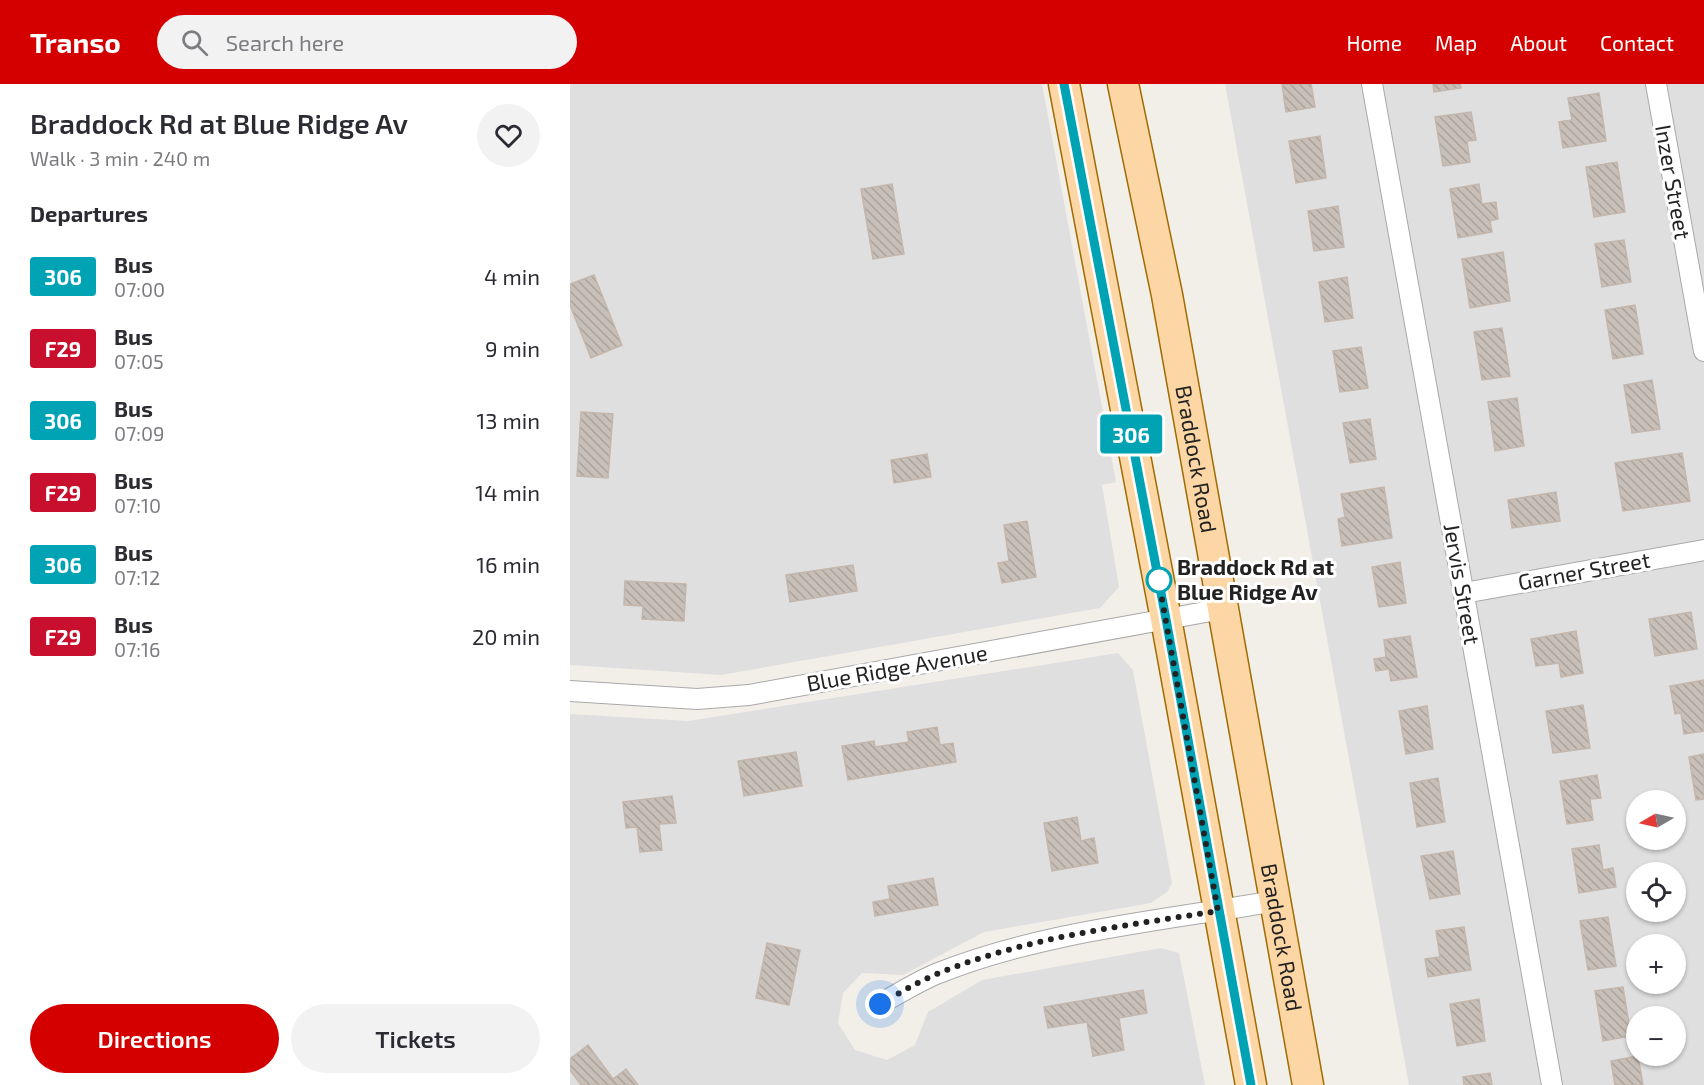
<!DOCTYPE html>
<html lang="en">
<head>
<meta charset="utf-8">
<style>
  :root { --surface:#fff; --page:#f2f2f3; --text:#2b2b33; --muted:#7c7c81; --accent:#d40000 }
  body { margin:0; font-family:"Exo 2",sans-serif; background:var(--page); color:var(--text); height:100vh; display:flex; flex-direction:column; font-size:22px; white-space:nowrap }
  * { box-sizing:border-box; margin:0 }
  p { font-size:20px; color:var(--muted) }
  .icon { flex:none; width:33px; height:33px; fill:none; stroke:currentColor; stroke-width:2; stroke-linecap:round; stroke-linejoin:round }
  .map { position:relative; flex:1; overflow:hidden }
  .sheet { display:flex; flex-direction:column; background:var(--surface); width:570px }
  .sheet>* { flex:none }
  .badge { padding:0 12px; border-radius:4px; font-size:21px; line-height:39px }
  .needle { width:39px; rotate:261deg }
  .tools { position:absolute; left:1056px; top:706px; display:grid; gap:12px }
  .tools a { display:grid; place-items:center; width:60px; height:60px; border-radius:50%; background:var(--surface); box-shadow:0 2px 4px #0004; font-size:30px }
  .you { position:absolute; width:30px; height:30px; margin:-15px; border:4px solid #fff; border-radius:50%; background:#1a73e8; box-shadow:0 0 0 9px #1a73e833 }
  .map>.badge { position:absolute; translate:-50% -50%; box-shadow:0 0 0 3px #fff }
  h2 { padding:0 30px; font-size:22px; line-height:54px }
  .round { display:grid; place-items:center; flex:none; width:63px; height:63px; border-radius:32px; background:var(--page) }
  .summary { display:flex; align-items:center; justify-content:space-between; height:102px; padding:0 30px }
  h1 { font-size:28px; font-weight:600; line-height:45px }
  .button { display:flex; gap:12px; margin-top:auto; padding:12px 30px }
  .button a { flex:1; height:69px; border-radius:36px; background:var(--accent); color:#fff; font-size:24px; font-weight:600; line-height:69px; text-align:center }
  .button a+a { background:var(--page); color:var(--text) }
  ul { padding:0; list-style:none }
  li { display:flex; align-items:center; gap:18px; height:72px; padding:0 30px }
  li div { flex:1 }
  li b { display:block; font-size:22px }
  li em { font-style:normal }
  li .badge { min-width:66px; font-weight:700; text-align:center }
  header { display:flex; align-items:center; gap:36px; box-sizing:border-box; height:84px; padding:0 30px; background:var(--accent); color:#fff }
  header strong { font-size:28px }
  nav { display:flex; gap:33px; margin-inline-start:auto; font-size:21px }
  .search { width:420px; height:54px; background:var(--page); display:flex; align-items:center; gap:15px; box-sizing:border-box; padding:0 21px; border-radius:33px; color:var(--muted); font-size:22px }
  main { display:flex; flex:1; min-height:0 }
  .map>svg:first-child { display:block }
  .residential { fill:#e0dfdf; fill-rule:evenodd }
  .building { fill:url(#building-back-hatch); stroke:#c4b6ab; stroke-width:1.5 }
  .lines { fill:none; stroke-linecap:round; stroke-linejoin:round }
  .minor-casing { stroke:#a9a9a9; stroke-width:22 }
  .primary-casing { stroke:#a06b00; stroke-width:33 }
  .minor { stroke:#fff; stroke-width:20 }
  .primary { stroke:#fcd6a4; stroke-width:30 }
  .line-casing { stroke:#fff; stroke-width:14 }
  .line { stroke:#00a3b4; stroke-width:9 }
  .walk { stroke:#222; stroke-width:6; stroke-dasharray:0 10.8 }
  .stop-dot { fill:#fff; stroke:#00a3b4; stroke-width:3 }
  .labels { text-anchor:middle; stroke-width:6; stroke-linejoin:round; paint-order:stroke }
  .street-label { font-size:22px; fill:#222; stroke:#fff }
  .stop-label { font-size:22px; font-weight:bold; fill:#222; stroke:#fff; text-anchor:start }
</style>
</head>
<body>
<header>
<strong>Transo</strong>
<div class="search"><svg class="icon" aria-label="search" viewBox="0 0 24 24"><circle cx="10" cy="10" r="6"/><path d="M15 15l6 6"/></svg>Search here</div>
<nav><a>Home</a><a>Map</a><a>About</a><a>Contact</a></nav>
</header>
<main>
<section class="sheet">
<div class="summary"><div><h1>Braddock Rd at Blue Ridge Av</h1><p>Walk · 3 min · 240 m</p></div><a class="round"><svg class="icon" aria-label="heart" viewBox="0 0 24 24"><path d="M12 20l-8-8c-3-5 5-10 8-4 3-6 11-1 8 4z"/></svg></a></div>
<h2>Departures</h2>
<ul>
<li><span class="badge" style="background:#00a3b4;color:#fff">306</span><div><b>Bus</b><p>07:00</p></div><em>4 min</em></li>
<li><span class="badge" style="background:#c8102e;color:#fff">F29</span><div><b>Bus</b><p>07:05</p></div><em>9 min</em></li>
<li><span class="badge" style="background:#00a3b4;color:#fff">306</span><div><b>Bus</b><p>07:09</p></div><em>13 min</em></li>
<li><span class="badge" style="background:#c8102e;color:#fff">F29</span><div><b>Bus</b><p>07:10</p></div><em>14 min</em></li>
<li><span class="badge" style="background:#00a3b4;color:#fff">306</span><div><b>Bus</b><p>07:12</p></div><em>16 min</em></li>
<li><span class="badge" style="background:#c8102e;color:#fff">F29</span><div><b>Bus</b><p>07:16</p></div><em>20 min</em></li>
</ul>
<div class="button"><a>Directions</a><a>Tickets</a></div>
</section>
<div class="map">
<svg width="1134" height="1001" viewBox="0 0 1134 1001">
  <defs>
    <pattern id="building-back-hatch" width="6" height="6" patternUnits="userSpaceOnUse" patternTransform="scale(1.5)"><rect width="6" height="6" fill="#c7bfb8"/><path d="M-1 5l2 2M0 0l6 6M5-1l2 2" fill="none" stroke="#aba49e"/></pattern>
  </defs>
  <rect width="100%" height="100%" fill="#f2efe9"/>
  <g class="residential">
    <polygon points="0,0 472,0 546,398 532,401 549,503 530,524 151,591 0,581"/>
    <path d="M655,0h479v1001h-295zM1066,717h40v39h-40zM1066,789h40v39h-40zM1066,861h40v39h-40zM1066,933h40v39h-40z"/>
    <polygon points="548,569 563,586 602,799 597,808 581,819 414,848 333,891 292,889 273,909 268,939 285,966 317,976 345,961 358,928 412,896 591,864 609,869 635,1001 0,1001 0,630 118,637"/>
  </g>
  <g class="building">
    <polygon points="712,0 741,0 745,23 716,28"/>
    <polygon points="863,0 890,0 891,4 864,8"/>
    <polygon points="1029,9 1036,57 993,64 989,38 1002,36 998,14"/>
    <polygon points="901,28 906,56 897,57 900,78 873,82 865,33"/>
    <polygon points="750,52 756,94 726,99 719,57"/>
    <polygon points="1047,78 1055,128 1024,133 1016,83"/>
    <polygon points="322,100 334,170 303,175 291,105"/>
    <polygon points="909,100 912,120 926,118 928,135 920,137 922,148 888,154 880,105"/>
    <polygon points="768,122 774,163 744,167 738,127"/>
    <polygon points="1054,156 1061,198 1032,203 1025,160"/>
    <polygon points="933,168 940,217 900,224 892,175"/>
    <polygon points="24,191 52,261 21,274 0,221 0,200"/>
    <polygon points="777,193 783,234 755,238 749,198"/>
    <polygon points="1065,221 1073,270 1043,275 1035,226"/>
    <polygon points="932,244 940,292 912,296 904,248"/>
    <polygon points="791,263 798,304 770,308 763,267"/>
    <polygon points="1082,296 1090,345 1062,349 1054,301"/>
    <polygon points="947,314 954,362 925,367 918,318"/>
    <polygon points="11,328 43,330 38,394 7,392"/>
    <polygon points="800,335 806,375 780,379 773,339"/>
    <polygon points="1112,369 1120,417 1053,427 1045,379"/>
    <polygon points="357,370 361,393 324,399 321,376"/>
    <polygon points="814,403 822,454 772,462 768,435 775,433 771,410"/>
    <polygon points="986,408 990,437 942,444 938,416"/>
    <polygon points="457,437 466,493 432,499 428,479 439,477 434,441"/>
    <polygon points="830,478 836,519 809,523 802,483"/>
    <polygon points="283,481 287,507 220,518 216,491"/>
    <polygon points="55,497 116,500 114,537 72,535 73,522 54,521"/>
    <polygon points="1121,528 1127,565 1085,572 1079,535"/>
    <polygon points="1006,547 1013,589 991,593 989,579 966,582 961,555"/>
    <polygon points="840,552 847,593 821,597 819,585 806,587 804,575 816,573 814,556"/>
    <polygon points="1134,596 1134,647 1114,650 1111,629 1105,630 1100,602"/>
    <polygon points="1013,621 1020,664 983,669 976,627"/>
    <polygon points="857,622 863,665 836,670 829,627"/>
    <polygon points="367,643 370,661 383,659 386,678 278,696 272,662 304,657 305,663 339,658 337,648"/>
    <polygon points="226,668 232,702 174,712 168,677"/>
    <polygon points="1134,670 1134,715 1126,716 1119,673"/>
    <polygon points="1027,691 1031,714 1020,715 1023,736 997,740 990,697"/>
    <polygon points="868,694 875,738 847,743 840,699"/>
    <polygon points="102,712 106,739 89,740 92,766 70,768 67,743 56,744 53,718"/>
    <polygon points="507,733 511,757 524,754 528,779 482,787 474,739"/>
    <polygon points="1029,761 1033,786 1043,784 1046,803 1009,809 1002,765"/>
    <polygon points="883,767 890,810 860,815 851,772"/>
    <polygon points="363,794 368,821 305,832 303,818 320,815 318,802"/>
    <polygon points="1038,833 1046,882 1018,886 1010,837"/>
    <polygon points="894,843 901,886 858,893 855,875 870,873 866,847"/>
    <polygon points="197,859 230,866 219,921 186,914"/>
    <polygon points="1053,903 1061,952 1033,957 1025,907"/>
    <polygon points="573,906 577,929 549,934 554,966 523,972 517,938 478,944 474,923"/>
    <polygon points="909,915 915,957 887,962 880,920"/>
    <polygon points="18,961 43,995 56,985 68,1001 11,1001 0,986 0,975"/>
    <polygon points="1068,972 1073,1001 1045,1001 1041,977"/>
    <polygon points="920,989 922,1001 894,1001 893,993"/>
  </g>
  <g class="lines">
    <defs>
      <g id="minor">
        <polyline points="802,0 982,1001"/>
        <polyline points="1086,0 1134,267"/>
        <polyline points="894,509 1134,466"/>
        <polyline points="0,607 127,615 179,611 652,525"/>
        <path d="M310,920c18,-10 37,-22 56,-30 107,-43 226,-53 339,-73"/>
      </g>
      <g id="primary">
        <polyline points="494,0 596,535 681,1001"/>
        <path id="s1" d="M553,0l44,211 141,790"/>
      </g>
    </defs>
    <use href="#minor" class="minor-casing"/>
    <use href="#primary" class="primary-casing"/>
    <use href="#minor" class="minor"/>
    <use href="#primary" class="primary"/>
  </g>
  <g class="lines">
    <defs>
      <polyline id="line" points="494,0 596,535 681,1001"/>
    </defs>
    <use href="#line" class="line-casing"/>
    <use href="#line" class="line"/>
    <path class="walk" d="M310,920c18,-10 37,-22 57,-30 89,-37 187,-48 281,-63l-60,-334 1,3"/>
  </g>
  <circle class="stop-dot" cx="589" cy="496" r="12"/>
  <g class="labels">
    <g class="street-label">
      <text transform="translate(1103 98) rotate(80)" y="8">Inzer Street</text>
      <text dy="8" stroke="none"><textPath href="#s1" startOffset="382">Braddock Road</textPath></text>
      <text transform="translate(1014 487) rotate(-10)" y="8">Garner Street</text>
      <text transform="translate(892 500) rotate(80)" y="8">Jervis Street</text>
      <text transform="translate(327 584) rotate(-10)" y="8">Blue Ridge Avenue</text>
      <text dy="8" stroke="none"><textPath href="#s1" startOffset="868">Braddock Road</textPath></text>
    </g>
    <g class="stop-label">
      <text x="607" y="491">Braddock Rd at<tspan x="607" dy="25">Blue Ridge Av</tspan></text>
    </g>
  </g>
</svg>
<div class="tools">
<a><svg class="needle" viewBox="-14 -14 28 28"><path d="M0-13l5 13h-10z" fill="#e53935"/><path d="M0 13l5-13h-10z" fill="#7c7c81"/></svg></a>
<a><svg class="icon" aria-label="locate" viewBox="0 0 24 24"><circle cx="12" cy="12" r="6"/><path d="M12 2v4M12 18v4M2 12h4M18 12h4"/></svg></a>
<a>+</a>
<a>−</a>
</div>
<div class="you" style="left:310px;top:920px"></div>
<b class="badge" style="left:561px;top:350px;background:#00a3b4;color:#fff">306</b>
</div>
</main>
</body>
</html>
